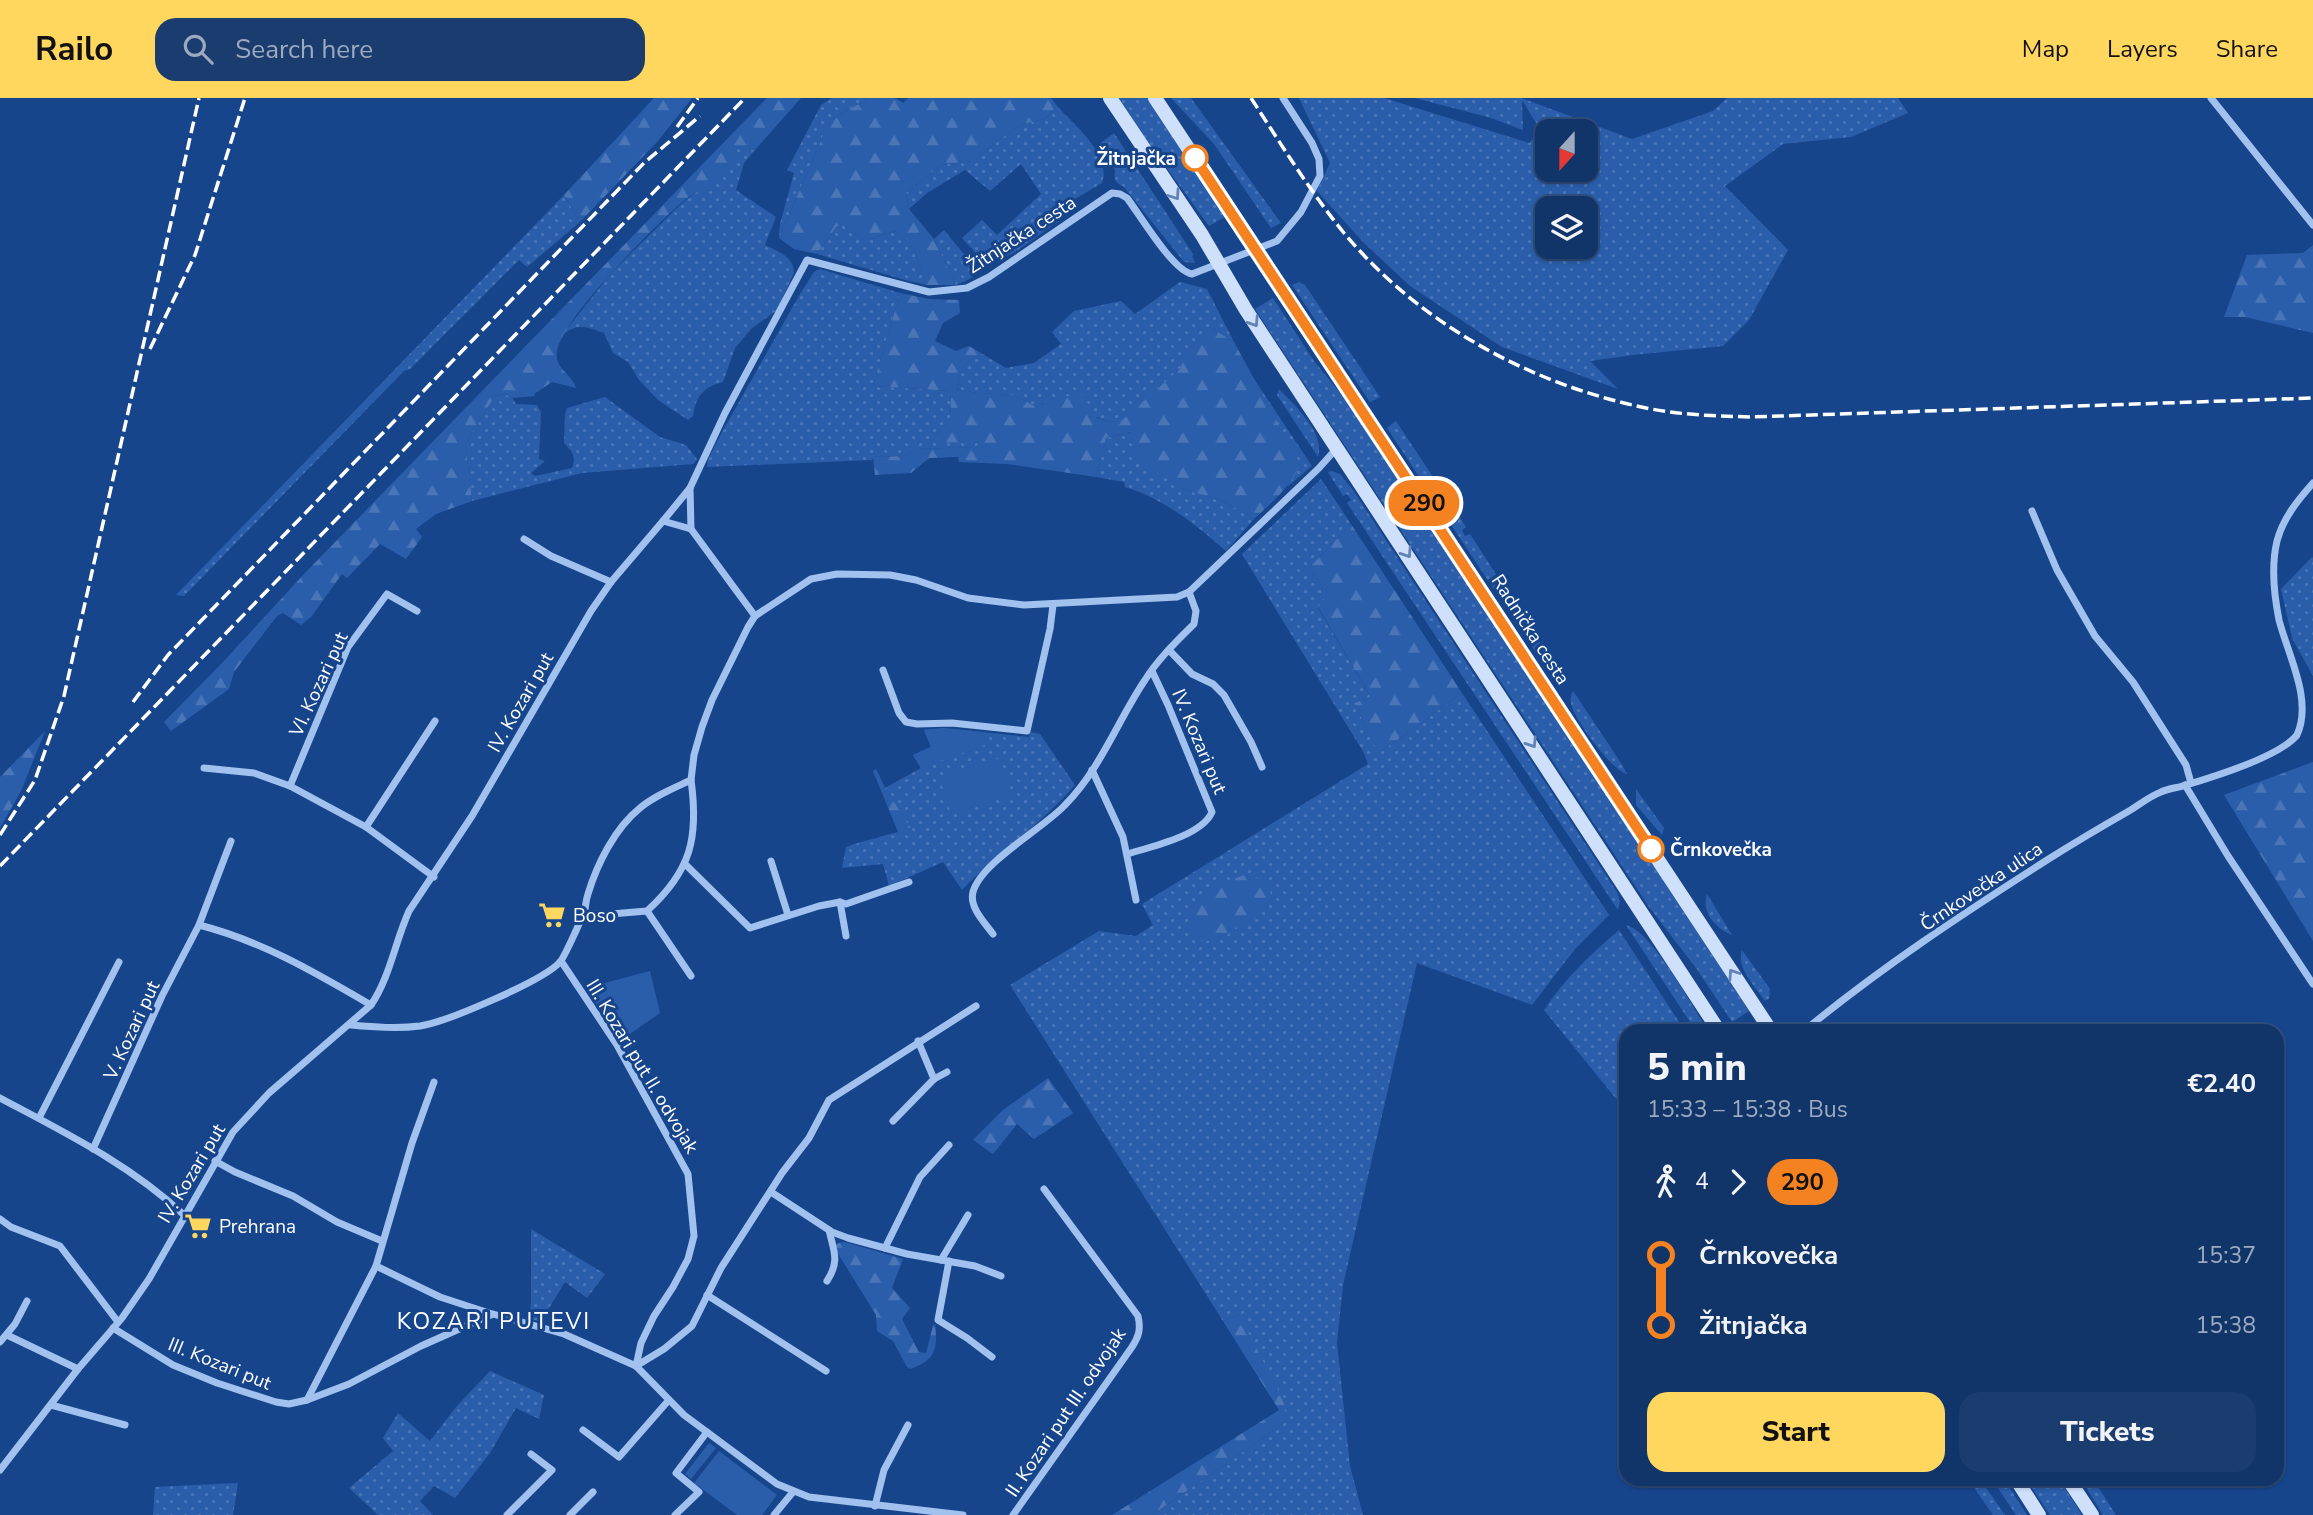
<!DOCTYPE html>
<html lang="en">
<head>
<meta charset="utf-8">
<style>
  :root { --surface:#113469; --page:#1a3c6f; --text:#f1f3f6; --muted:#9caac0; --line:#304f7d; --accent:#ffd75f }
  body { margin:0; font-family:"Nunito Sans",sans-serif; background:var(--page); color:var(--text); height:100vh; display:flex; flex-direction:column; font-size:26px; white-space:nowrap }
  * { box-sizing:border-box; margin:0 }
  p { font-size:23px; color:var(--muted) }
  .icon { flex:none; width:38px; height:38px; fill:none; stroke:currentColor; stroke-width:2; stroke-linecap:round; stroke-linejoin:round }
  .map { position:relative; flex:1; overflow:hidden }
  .panel { position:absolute; left:1619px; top:926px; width:665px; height:462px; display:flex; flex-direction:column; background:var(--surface); border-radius:21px; box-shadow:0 2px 5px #0004,0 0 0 2px var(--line) }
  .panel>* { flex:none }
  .badge { padding:0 14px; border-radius:23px; font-size:24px; line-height:46px }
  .needle { width:46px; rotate:201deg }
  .buttons { position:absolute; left:1535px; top:21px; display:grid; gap:14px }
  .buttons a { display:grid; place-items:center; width:63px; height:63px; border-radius:14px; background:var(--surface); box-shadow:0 2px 5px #0004,0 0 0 2px var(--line); font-size:35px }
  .map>.badge { position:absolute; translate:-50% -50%; box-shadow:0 0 0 4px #fff }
  .legs { display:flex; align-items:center; gap:10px; height:77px; padding:0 28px; font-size:23px }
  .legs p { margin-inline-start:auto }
  .headline { display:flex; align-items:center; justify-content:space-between; height:119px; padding:0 28px }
  h1 { font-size:38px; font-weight:800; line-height:52px }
  .primary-button { display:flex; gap:14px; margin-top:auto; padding:14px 28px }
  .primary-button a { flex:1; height:80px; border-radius:21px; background:var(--accent); color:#111; font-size:28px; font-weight:800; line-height:80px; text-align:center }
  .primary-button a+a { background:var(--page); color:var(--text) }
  ul { padding:0 28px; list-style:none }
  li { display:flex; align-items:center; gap:24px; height:70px; font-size:26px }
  li i { display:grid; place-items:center; width:10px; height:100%; margin:0 9px; background:currentColor }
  li i::after { content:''; width:18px; height:18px; margin:-9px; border:5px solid; border-radius:50%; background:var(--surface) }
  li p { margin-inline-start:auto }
  li:first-child i { background:linear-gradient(#0000 50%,currentColor 0) }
  li:last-child i { background:linear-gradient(currentColor 50%,#0000 0) }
  header { display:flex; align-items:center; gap:42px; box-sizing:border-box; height:98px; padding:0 35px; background:var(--accent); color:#111 }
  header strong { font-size:33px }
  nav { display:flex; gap:38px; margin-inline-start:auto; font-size:24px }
  .search { width:490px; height:63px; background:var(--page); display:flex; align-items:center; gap:18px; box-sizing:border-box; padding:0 24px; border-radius:21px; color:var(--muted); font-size:26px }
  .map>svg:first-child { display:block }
  .grass { fill:url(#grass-dots); fill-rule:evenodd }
  .forest { fill:url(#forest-firs) }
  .park { fill:#2a5eab }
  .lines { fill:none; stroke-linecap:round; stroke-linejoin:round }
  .street { stroke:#a1c1ef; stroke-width:7 }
  .secondary { stroke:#cfe0fa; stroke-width:14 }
  .rail { stroke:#fff; stroke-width:3.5; stroke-dasharray:12 5; stroke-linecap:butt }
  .oneway { stroke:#6183b8 }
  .line-1-casing { stroke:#fff; stroke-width:16 }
  .line-1 { stroke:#f58220; stroke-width:10 }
  .stop-1-dot { fill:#fff; stroke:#f58220; stroke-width:3.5 }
  .labels { text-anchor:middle; stroke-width:6; stroke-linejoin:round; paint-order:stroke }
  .stop-label { font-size:19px; font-weight:bold; fill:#fff; stroke:#17458c; text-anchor:end }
  .street-label { font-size:19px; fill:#fff; stroke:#17458c }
  .poi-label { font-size:19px; fill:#fff; stroke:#17458c; text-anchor:start }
  .quarter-label { font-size:23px; letter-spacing:2px; fill:#fff; stroke:#17458c }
</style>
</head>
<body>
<header>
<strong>Railo</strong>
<div class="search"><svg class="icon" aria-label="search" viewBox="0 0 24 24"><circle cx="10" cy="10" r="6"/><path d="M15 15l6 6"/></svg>Search here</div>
<nav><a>Map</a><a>Layers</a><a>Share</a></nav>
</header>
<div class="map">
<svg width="2313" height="1417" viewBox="0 0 2313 1417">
  <defs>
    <pattern id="grass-dots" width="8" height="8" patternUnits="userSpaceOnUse" patternTransform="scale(1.75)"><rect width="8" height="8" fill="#2a5eab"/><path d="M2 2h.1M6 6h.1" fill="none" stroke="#4a76b8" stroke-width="1.8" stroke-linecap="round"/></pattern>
    <pattern id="forest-firs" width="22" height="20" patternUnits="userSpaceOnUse" patternTransform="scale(1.75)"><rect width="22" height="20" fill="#2a5eab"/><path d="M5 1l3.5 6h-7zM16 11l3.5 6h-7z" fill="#4a76b8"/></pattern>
  </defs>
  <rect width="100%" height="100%" fill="#17458c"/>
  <g class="grass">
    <polygon points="832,0 866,0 865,3 839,16 829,24 779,140 780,126 794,75 787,72 821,7"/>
    <polygon points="1116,0 1148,0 1227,118 1209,128"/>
    <polygon points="1171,0 1191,0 1281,125 1271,130 1214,46"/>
    <path d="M1299,0h85l145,45 12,-12 -19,-31 1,30 -32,-12 -76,-20h106l111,41 81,-28 14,-13h171l10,15 -57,24 -68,7 -58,42 63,64 -39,70 -26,26 -90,9 -43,6 28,28 -116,-42 -92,-61 -46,-43 -47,-52 13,-28zM1547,33h39v39h-39zM1547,110h39v39h-39z"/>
    <path d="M1057,8c17,19 55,49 45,77l-39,23 -1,13 -50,35 -27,9 -23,-25 20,-18 15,15 44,-41 -20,-30 -31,27 -25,-21 -38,23 -18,16 -3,-16 35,-28 33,-4 23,-20 26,-17 22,-5z"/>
    <path d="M1114,35l79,121 -1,2 3,7 -11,-1 -60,-75c-9,-4 -10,-7 -9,-17l-16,-26z"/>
    <path d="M737,49l18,3 -11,13 -8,27 40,27 -11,28c13,6 29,12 29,28l-17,37 -26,19 -16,19 -12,34c-20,5 -27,14 -30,34l-5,4 -30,-20 -19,-20 -11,-18 -15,-9 -9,-20c-17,-6 -25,-10 -41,1l49,-62 70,-69 47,-35z"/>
    <polygon points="564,97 580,124 527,169 519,162 410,271 404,273 184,498 176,497"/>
    <path d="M837,128h8c25,23 25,10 51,5l17,17 14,37 -22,-5 -88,-26z"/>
    <path d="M944,132l33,40c-3,9 -12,11 -21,15l-22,-46z"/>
    <polygon points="820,171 900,195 873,288 950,293 951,320 931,343 980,344 976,349 915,351 906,358 874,359 872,362 707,369 708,361 721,336 800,196 814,174"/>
    <polygon points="1180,184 1207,191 1234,244 1210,229 1181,270 1122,323 1108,324 1053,300 1037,309 1013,297 978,295 956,291 964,268 981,255 1006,270 1034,265 1061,246 1052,234 1074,213 1121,203 1135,216"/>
    <polygon points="1299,184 1305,187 1380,299 1370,304 1292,187"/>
    <polygon points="1273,200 1314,263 1354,312 1749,913 1732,924 1696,870 1649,809 1255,211"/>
    <polygon points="1246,269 1312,368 1287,389 1300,366"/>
    <path d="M1279,291c15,16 47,44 39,68l-41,-62z"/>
    <path d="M505,296l7,4 4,6 21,1 4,7 -2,47 6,2 -14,12 4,3 37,-8c4,-12 1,-16 -8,-25l1,-29 2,-6 38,-11 55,40 26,8 11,14 -4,5 -111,9 -110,28 -6,-55 5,-12 24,-38z"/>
    <polygon points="1396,323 1466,429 1462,432 1465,438 1470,436 1563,580 1550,573 1540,561 1387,330"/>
    <path d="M1131,334l50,56 46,15 27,16 -28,32c-30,-26 -63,-53 -101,-64l-1,-5 -28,-5 10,-39z"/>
    <polygon points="1332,373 1340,376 1353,392 1617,794 1620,803 1618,812 1347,405 1351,402 1347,396 1343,398 1328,374"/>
    <polygon points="1321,381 1351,426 1309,470 1327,495 1318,510 1371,599 1354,605 1379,655 1462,595 1609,817 1575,851 1532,907 1417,865 1343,1187 1337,1245 1350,1368 1363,1417 1152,1417 1287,1323 1239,1217 1223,1223 1010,887 1099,833 1136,838 1153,827 1142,806 1368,666 1364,655 1242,456"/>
    <polygon points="2312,459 2313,460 2313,578 2292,540 2281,491"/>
    <path d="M1573,593l48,72 6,11c-15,-3 -54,-56 -56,-71 -1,-6 0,-7 2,-12z"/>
    <path d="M943,630l86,9 1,-5 10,2 35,51c-33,39 -78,68 -113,105l-19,-28 -54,24 -6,-22 -41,4 4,-21c21,-8 43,-11 65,-17l-26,-42 36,-20 -8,-13 18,-8 -7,-17z"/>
    <polygon points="1636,691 1664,730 1662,737 1636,707"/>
    <path d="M1707,796l25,41c-17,-7 -31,-23 -25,-41z"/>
    <path d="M1626,827c25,5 67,82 82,106h-12z"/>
    <path d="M1619,832l66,101h-59v80l-82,-101c21,-32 46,-55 75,-80z"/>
    <path d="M1742,852l28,39 -1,10 -4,2c-10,-15 -29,-33 -23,-51z"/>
    <polygon points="531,1131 605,1176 587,1200 565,1184 541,1223 529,1221 531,1203"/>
    <polygon points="490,1273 544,1297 539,1321 516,1310 490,1355 455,1400 434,1388 420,1403 433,1417 378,1417 349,1390 393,1353 383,1340 398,1315 430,1343 456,1309"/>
    <polygon points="1968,1381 1980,1381 2005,1417 1993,1417"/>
    <polygon points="1992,1381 2004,1381 2027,1417 2016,1417"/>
    <polygon points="2026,1381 2059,1381 2082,1417 2050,1417"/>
    <polygon points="2081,1381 2093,1381 2116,1417 2103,1417"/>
    <polygon points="238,1385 233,1417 153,1417 155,1389"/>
  </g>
  <g class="forest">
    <polygon points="654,0 692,0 657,44 580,124 564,97"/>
    <path d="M767,0h34l-46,52 -18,-2c-2,6 -4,15 -8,20 -10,13 -35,24 -48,35 -28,25 -118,114 -124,148 -3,18 15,22 19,37l-24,-6 -18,12 1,2 -23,2 -7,-4 -10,2 -24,38 -5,12 6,55 -36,13 -20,15 6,8 -16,22 -26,-15 -33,34 -5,-4 -31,43 -10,8 -18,-12 -6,3 -43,56 -5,17 -58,42 -7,-9 58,-59 83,-90z"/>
    <path d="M866,0h29l8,5 5,-5h143l6,8 -12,13 -22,5 -26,17 -23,20 -33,4 -35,28 3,16 25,30 22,46h-29l-14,-37 -17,-17c-27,5 -26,18 -51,-5h-8l-20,28 -23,-5 -15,-11 50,-116 10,-8 26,-13z"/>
    <polygon points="2313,147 2313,235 2245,219 2224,219 2247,157 2303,155"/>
    <path d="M900,195l29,6 30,1 1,13 -17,10 -8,18 21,10 13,-5 12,7 -17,13 -8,23 22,4 35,2 24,12 16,-9 29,-4 15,24 11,4 13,-1 60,-53 -1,-12 30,-29 24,15 66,122c-9,23 -28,38 -46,55l-27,-16 -46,-15 -47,-30 -4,-26 -24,6 -10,39 -89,-13 -48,-2 -1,-5 -29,1 -18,15 -36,2 -2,-18 33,-1 9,-7 61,-2 3,-4 -49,-1 21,-24 -1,-27 -77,-5z"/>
    <polygon points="1351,426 1462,595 1379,655 1354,605 1371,599 1318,509 1327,495 1309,470"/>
    <polygon points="45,633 22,691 0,730 0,679"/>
    <polygon points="2313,664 2313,843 2224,697"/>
    <polygon points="876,671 885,690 912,732 880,741 879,739 898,734 873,673"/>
    <polygon points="1248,776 1272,787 1268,805 1219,843 1197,843 1189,831 1190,809 1221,785"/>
    <polygon points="1048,980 1073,1015 1034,1041 1017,1026 993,1056 973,1042 1003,1012"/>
    <path d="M845,1144l58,17 -11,29 18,20 -8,11 17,33 7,1 7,-27 2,-2c3,26 0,36 -25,45l-3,-2 -14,-26 -16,-10 -1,-16 -39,-63 -2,-6 3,-3z"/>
    <polygon points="1239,1217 1283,1301 1287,1323 1152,1417 1112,1417 1279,1312 1223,1223"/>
  </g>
  <g class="park">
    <polygon points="943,630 984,634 985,647 921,670 913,657 931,649 924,632"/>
    <polygon points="1000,660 1012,696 951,716 939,679"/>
    <polygon points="650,873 660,915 621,942 586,890"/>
    <polygon points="709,1345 716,1350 691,1381 685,1376"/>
    <polygon points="719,1353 777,1397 762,1417 737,1417 694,1385"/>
  </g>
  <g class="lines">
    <g class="street">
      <polyline points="2211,0 2313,127"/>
      <path d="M690,390l35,-75 82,-153 122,32 38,-4 22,-11 123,-84 8,1 7,4c13,17 46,73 65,76l85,-33 24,-29 11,-21 8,-15 -1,-17 -7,-16 -29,-45"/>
      <polyline points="2032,413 2057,472 2095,538 2133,584 2186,667 2191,685"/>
      <polyline points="663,423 690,390 691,431"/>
      <polyline points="524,441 551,458 611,484"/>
      <polyline points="1169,552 1192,576 1213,586 1224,597 1251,644 1262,669"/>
      <polyline points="883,572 899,615 906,624 917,626 952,625 1027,633 1050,531 1053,507"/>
      <polyline points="204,670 254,675 290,688 366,729 434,779"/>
      <polyline points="1092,672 1123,739 1136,802"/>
      <polyline points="2185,687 2228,758 2313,886"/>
      <polyline points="290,688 348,549 387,496 417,513"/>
      <polyline points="366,729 435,623"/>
      <path d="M1127,756c23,-7 75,-18 85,-42l-44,-107 -16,-34"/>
      <polyline points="771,763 788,817"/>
      <polyline points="685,766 750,830 819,808 840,804 846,838"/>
      <polyline points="840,804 846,806 909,784"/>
      <polyline points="647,813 691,878"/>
      <path d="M584,814l15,3 48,-4c44,-40 52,-73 44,-131"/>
      <path d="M199,827c63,16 117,48 172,80"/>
      <path d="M993,836c-9,-12 -24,-27 -20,-42 8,-30 71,-64 92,-87 35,-35 53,-85 80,-125 13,-21 32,-39 49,-56l2,-13 -7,-19"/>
      <polyline points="561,863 617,947 688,1076 694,1138 688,1161 673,1189 654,1218 641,1245 636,1268"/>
      <path d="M351,927c23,2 46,4 69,1 26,-4 123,-45 140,-64 4,-4 23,-46 25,-53 1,-5 1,-10 3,-15 9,-30 27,-66 52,-86 14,-12 34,-20 51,-28l3,-25 8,-28 10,-27 36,-73 7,-11 56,-37 26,-5 53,1 26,5 52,18 56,7 153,-8 12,-5 130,-124 18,-20"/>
      <path d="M1804,933c76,-63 160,-118 243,-171 27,-17 54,-33 82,-49 10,-6 21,-15 32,-19 8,-4 17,-4 25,-7 27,-8 94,-29 111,-50 16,-35 -9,-80 -18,-115 -5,-25 -8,-54 -2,-79 6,-23 21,-41 36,-58"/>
      <polyline points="918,943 934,981"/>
      <path d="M0,1000c64,34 131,67 184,117"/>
      <polyline points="39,1020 119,864"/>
      <polyline points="893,1023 934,981 947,974"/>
      <polyline points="93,1051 162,898 199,827 231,743"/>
      <polyline points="215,1063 235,1074 293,1098 337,1124 382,1143"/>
      <polyline points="771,1094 832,1134 848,1140 907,1156 975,1168 1001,1178"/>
      <polyline points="0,1121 11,1129 60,1148 118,1224"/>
      <polyline points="885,1150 920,1079 949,1047"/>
      <polyline points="941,1162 968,1117"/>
      <polyline points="949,1163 938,1222 967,1240 992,1259"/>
      <polyline points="376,1168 440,1199 492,1216"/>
      <path d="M827,1183c13,-20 7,-29 2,-51"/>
      <polyline points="707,1197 826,1273"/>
      <polyline points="113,1230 173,1267 217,1285 276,1304 289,1306 307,1302 349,1286 421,1248 493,1216 564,1236 636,1268 684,1317 777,1386 809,1399 963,1417"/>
      <polyline points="7,1237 78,1271"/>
      <polyline points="0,1244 15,1226 27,1203"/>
      <polyline points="636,1268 664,1251 692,1228 721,1170 782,1075 809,1040 829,1002 976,908"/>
      <polyline points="307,1302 376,1168 412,1045 434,984"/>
      <polyline points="51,1307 125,1327"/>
      <polyline points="583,1332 619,1359 668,1303"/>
      <path d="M0,1372l78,-101 44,-51 27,-39 84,-147 36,-39 102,-88c19,-28 24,-63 38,-94l63,-95 119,-205 20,-29 52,-61 28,8 64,87"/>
      <polyline points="875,1408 884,1372 908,1327"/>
      <polyline points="507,1417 552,1372 531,1356"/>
      <polyline points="570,1417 593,1394"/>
      <polyline points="675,1417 699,1394 676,1375 707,1334"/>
      <polyline points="774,1417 793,1394"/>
      <path d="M1013,1417l119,-168c7,-11 9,-18 6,-31l-94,-127"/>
    </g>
    <g class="secondary">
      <polyline points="1110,0 1202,137 1246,212 1719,933"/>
      <polyline points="1155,0 1771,933"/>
      <polyline points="2016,1381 2039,1417"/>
      <polyline points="2068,1381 2092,1417"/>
    </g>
    <g class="rail">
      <path d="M1251,0c30,46 58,92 93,135 76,91 186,151 302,175 34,7 70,8 105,9l562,-19"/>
      <polyline points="677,29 698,0"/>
      <polyline points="150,251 195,157 245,0"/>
      <polyline points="133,604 168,557 644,65 700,18"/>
      <polyline points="0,737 35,682 64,598 199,0"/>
      <polyline points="0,768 745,0"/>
    </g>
  </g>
  <defs><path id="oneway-chevron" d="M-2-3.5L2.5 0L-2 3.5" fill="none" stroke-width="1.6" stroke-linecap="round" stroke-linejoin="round" transform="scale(1.75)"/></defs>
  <g class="oneway">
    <use href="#oneway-chevron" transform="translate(1175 97) rotate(56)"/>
    <use href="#oneway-chevron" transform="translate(1254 224) rotate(57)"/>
    <use href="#oneway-chevron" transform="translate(1407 455) rotate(57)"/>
    <use href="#oneway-chevron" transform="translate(1532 645) rotate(57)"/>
    <use href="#oneway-chevron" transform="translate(1733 876) rotate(-124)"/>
  </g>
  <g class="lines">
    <defs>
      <polyline id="line-1" points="1195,60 1651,751"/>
    </defs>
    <use href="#line-1" class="line-1-casing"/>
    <use href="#line-1" class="line-1"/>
  </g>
  <defs>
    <symbol id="supermarket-bare" viewBox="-9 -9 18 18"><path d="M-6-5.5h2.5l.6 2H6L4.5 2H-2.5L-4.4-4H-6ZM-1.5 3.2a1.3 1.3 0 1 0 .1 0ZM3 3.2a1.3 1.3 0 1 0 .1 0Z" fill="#ffd75f" stroke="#17458c" stroke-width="2.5" paint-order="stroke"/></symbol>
  </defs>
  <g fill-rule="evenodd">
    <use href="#supermarket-bare" x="533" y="798" width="38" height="38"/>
    <use href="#supermarket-bare" x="179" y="1109" width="38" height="38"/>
  </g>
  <g class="stop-1-dot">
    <circle cx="1195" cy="60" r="12"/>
    <circle cx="1651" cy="751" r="12"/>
  </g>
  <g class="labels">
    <g class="stop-label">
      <text x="1176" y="67">Žitnjačka</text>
      <text x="1670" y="758" text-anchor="start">Črnkovečka</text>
    </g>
    <g class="street-label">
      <text transform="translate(1021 136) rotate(-33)" y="7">Žitnjačka cesta</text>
      <text transform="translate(1531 531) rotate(57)" y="7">Radnička cesta</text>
      <text transform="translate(318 586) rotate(-65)" y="7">VI. Kozari put</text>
      <text transform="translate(520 604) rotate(-60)" y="7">IV. Kozari put</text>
      <text transform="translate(1200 643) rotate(67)" y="7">IV. Kozari put</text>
      <text transform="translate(1981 788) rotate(-34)" y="7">Črnkovečka ulica</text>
      <text transform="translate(131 932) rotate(-65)" y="7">V. Kozari put</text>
      <text transform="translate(643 968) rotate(59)" y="7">III. Kozari put II. odvojak</text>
      <text transform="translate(191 1075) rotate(-59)" y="7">IV. Kozari put</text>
      <text transform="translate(220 1265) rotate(22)" y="7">III. Kozari put</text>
      <text transform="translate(1065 1314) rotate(-56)" y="7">II. Kozari put III. odvojak</text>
    </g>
    <g class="poi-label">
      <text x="573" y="824">Boso</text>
      <text x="219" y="1135">Prehrana</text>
    </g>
    <g class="quarter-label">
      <text x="494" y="1231">KOZARI PUTEVI</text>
    </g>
  </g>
</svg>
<div class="buttons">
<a><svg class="needle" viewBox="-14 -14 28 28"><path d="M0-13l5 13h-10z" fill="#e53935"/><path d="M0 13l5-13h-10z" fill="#9caac0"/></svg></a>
<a><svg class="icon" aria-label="layers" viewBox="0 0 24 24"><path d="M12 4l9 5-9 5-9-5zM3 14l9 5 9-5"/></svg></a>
</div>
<b class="badge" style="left:1424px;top:405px;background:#f58220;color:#111">290</b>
<section class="panel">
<div class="headline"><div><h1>5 min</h1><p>15:33 – 15:38 · Bus</p></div><b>€2.40</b></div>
<div class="legs"><svg class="icon" aria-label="walk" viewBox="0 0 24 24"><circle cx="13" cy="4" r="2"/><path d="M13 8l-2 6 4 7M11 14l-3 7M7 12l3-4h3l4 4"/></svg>4<svg class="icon" aria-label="forward" viewBox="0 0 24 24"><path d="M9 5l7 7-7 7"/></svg><b class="badge" style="background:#f58220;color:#111">290</b></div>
<ul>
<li><i style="color:#f58220"></i><b>Črnkovečka</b><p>15:37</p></li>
<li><i style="color:#f58220"></i><b>Žitnjačka</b><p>15:38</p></li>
</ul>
<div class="primary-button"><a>Start</a><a>Tickets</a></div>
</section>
</div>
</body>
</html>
